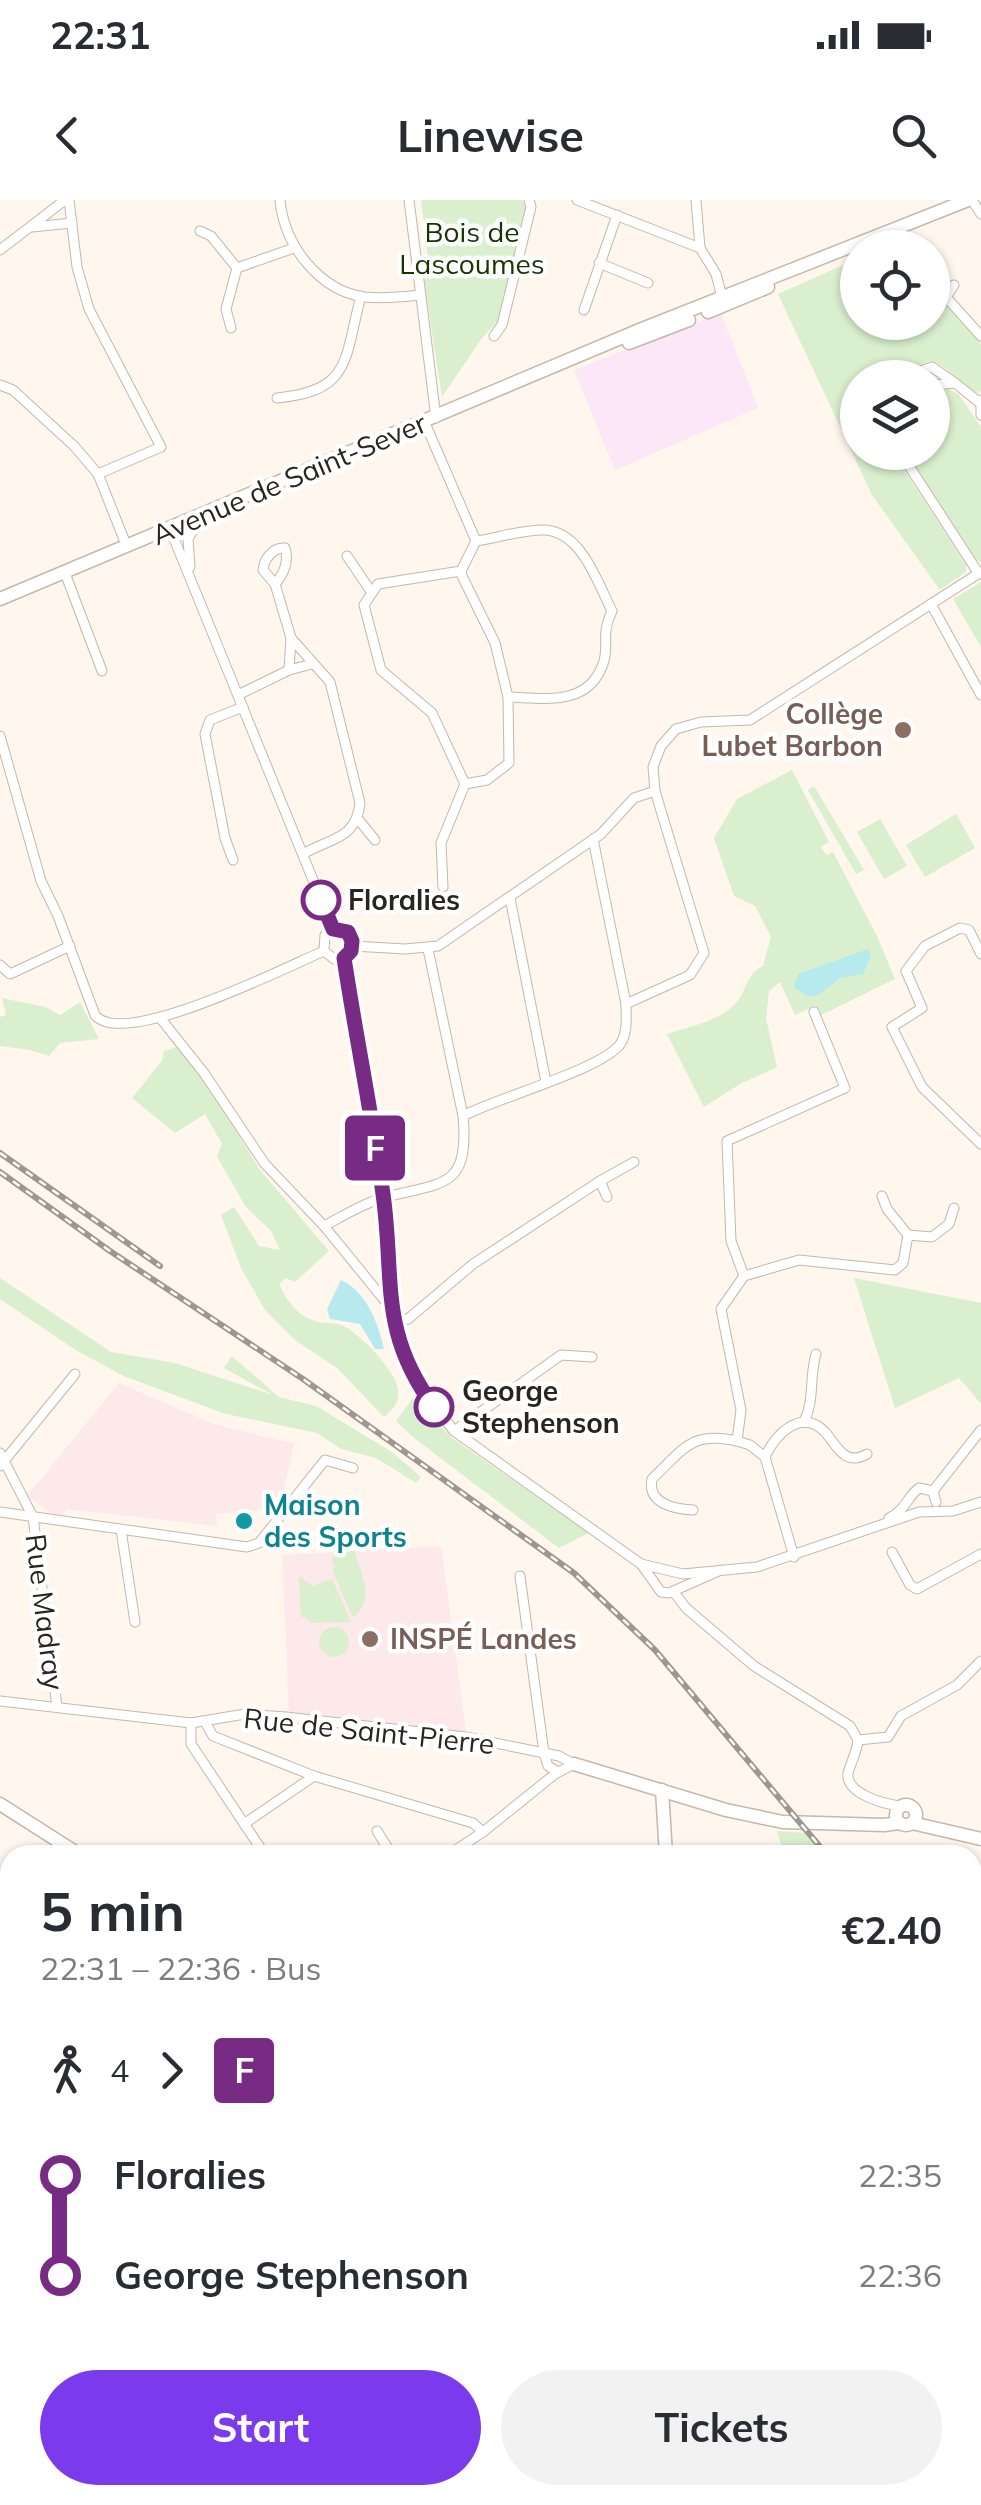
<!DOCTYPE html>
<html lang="en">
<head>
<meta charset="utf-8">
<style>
  :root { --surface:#fff; --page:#f2f2f3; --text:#2b2b33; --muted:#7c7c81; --accent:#7c3aed }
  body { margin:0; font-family:Mulish,sans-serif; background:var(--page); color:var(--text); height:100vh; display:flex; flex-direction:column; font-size:38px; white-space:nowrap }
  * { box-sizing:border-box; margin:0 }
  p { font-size:32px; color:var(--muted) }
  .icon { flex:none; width:55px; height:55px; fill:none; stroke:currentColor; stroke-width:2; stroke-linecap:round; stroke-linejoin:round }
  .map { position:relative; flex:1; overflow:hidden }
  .panel { position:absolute; left:0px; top:1645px; width:982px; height:660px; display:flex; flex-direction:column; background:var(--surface); border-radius:30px 30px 0 0; box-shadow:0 2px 8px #0004 }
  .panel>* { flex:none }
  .badge { padding:0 20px; border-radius:8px; font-size:35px; line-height:65px }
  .controls { position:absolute; left:840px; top:30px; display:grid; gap:20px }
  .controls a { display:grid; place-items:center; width:110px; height:110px; border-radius:50%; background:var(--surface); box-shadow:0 2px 8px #0004; font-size:50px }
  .map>.badge { position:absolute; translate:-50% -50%; box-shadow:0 0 0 5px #fff }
  .legs { display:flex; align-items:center; gap:15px; height:110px; padding:0 40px; font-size:32px }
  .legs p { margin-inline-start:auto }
  .overview { display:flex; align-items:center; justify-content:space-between; height:170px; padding:0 40px }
  h1 { font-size:55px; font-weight:700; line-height:75px }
  .button { display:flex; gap:20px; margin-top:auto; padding:20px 40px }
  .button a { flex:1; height:115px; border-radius:60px; background:var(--accent); color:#fff; font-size:40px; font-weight:700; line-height:115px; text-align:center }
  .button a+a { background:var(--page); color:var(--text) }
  ul { padding:0 40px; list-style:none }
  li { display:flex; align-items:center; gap:35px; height:100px; font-size:38px }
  li i { display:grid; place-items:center; width:15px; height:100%; margin:0 12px; background:currentColor }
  li i::after { content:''; width:25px; height:25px; margin:-12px; border:8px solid; border-radius:50%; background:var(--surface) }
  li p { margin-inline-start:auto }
  li:first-child i { background:linear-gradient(#0000 50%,currentColor 0) }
  li:last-child i { background:linear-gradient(currentColor 50%,#0000 0) }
  .status { display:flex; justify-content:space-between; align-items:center; height:70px; padding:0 50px; background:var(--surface); direction:ltr }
  .status svg { height:28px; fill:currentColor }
  header { display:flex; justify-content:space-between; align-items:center; height:130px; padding:0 40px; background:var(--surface); font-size:45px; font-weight:700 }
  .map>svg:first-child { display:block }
  .commercial { fill:#fbe7f7 }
  .education { fill:#fde8ea }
  .green { fill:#d9efce }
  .water { fill:#b6eaee }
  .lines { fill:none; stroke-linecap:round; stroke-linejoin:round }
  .street-casing { stroke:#c5b7aa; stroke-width:11 }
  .secondary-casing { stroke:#c5b7aa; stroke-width:15 }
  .street { stroke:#fff; stroke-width:9 }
  .secondary { stroke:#fff; stroke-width:12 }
  .rail-casing { stroke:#9e9790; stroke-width:6 }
  .rail { stroke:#fff; stroke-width:2.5; stroke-dasharray:8; stroke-linecap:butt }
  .line-1-casing { stroke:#fff; stroke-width:22 }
  .line-1 { stroke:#772b85; stroke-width:15 }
  .education-dot { fill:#8d6e63; stroke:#fff; stroke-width:4 }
  .stop-1-dot { fill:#fff; stroke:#772b85; stroke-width:5 }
  .culture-dot { fill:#0f9aa8; stroke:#fff; stroke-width:4 }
  .labels { text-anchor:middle; stroke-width:9; stroke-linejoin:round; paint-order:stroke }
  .park-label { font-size:28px; fill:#173401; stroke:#fff }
  .street-label { font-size:28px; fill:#29241f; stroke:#fff }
  .education-label { font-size:28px; font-weight:bold; fill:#785e54; stroke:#fff; text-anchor:end }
  .stop-label { font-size:28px; font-weight:bold; fill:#29241f; stroke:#fff; text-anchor:start }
  .culture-label { font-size:28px; font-weight:bold; fill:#0d838f; stroke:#fff; text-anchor:start }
</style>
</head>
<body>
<div class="status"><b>22:31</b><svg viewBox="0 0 49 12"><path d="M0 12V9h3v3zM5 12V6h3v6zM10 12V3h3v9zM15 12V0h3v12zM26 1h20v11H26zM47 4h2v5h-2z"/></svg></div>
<header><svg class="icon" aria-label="back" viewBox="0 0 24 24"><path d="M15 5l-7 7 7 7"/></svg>Linewise<svg class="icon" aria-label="search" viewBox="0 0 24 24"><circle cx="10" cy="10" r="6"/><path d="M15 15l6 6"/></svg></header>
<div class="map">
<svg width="981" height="2305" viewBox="0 0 981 2305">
  <rect width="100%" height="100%" fill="#fff6ee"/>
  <polygon class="commercial" points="721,113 758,208 615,270 574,170"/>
  <g class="education">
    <polygon points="119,1183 214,1224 294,1244 280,1308 216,1314 217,1326 67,1309 60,1317 44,1309 28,1295"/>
    <polygon points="441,1346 466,1532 289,1512 282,1355"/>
  </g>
  <g class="green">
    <polygon points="421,0 522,0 527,9 500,119 482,138 442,197 423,75 430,74"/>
    <path d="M857,59l1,63h74l1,-46 4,3 -3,5 3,11 44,49v47l-3,2c-17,-5 -26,-26 -48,-32l-42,16 -30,1v74l35,1 74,113 -1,6 -26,18 -68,-95 -94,-201z"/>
    <polygon points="942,189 949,189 959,195 981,227 981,362 975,360 906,253 932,252 933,193"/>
    <polygon points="981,382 981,447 953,399"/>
    <path d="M792,570l37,72 -8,5 5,8 7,-3 44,84 18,43 -76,37 -4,-10 -20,9 -15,-33 -11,9 -3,28 11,48 -37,17 -36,23 -37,-73c23,-8 51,-12 68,-30 14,-15 8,-27 28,-38l8,-29 -16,-31 -21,-10 -20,-58 23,-39z"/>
    <polygon points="814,586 864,670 856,674 808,590"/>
    <polygon points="956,614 975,648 925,677 906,645"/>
    <polygon points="880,619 907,666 884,679 857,632"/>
    <polygon points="2,798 45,807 60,815 80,802 99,839 60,843 49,856 30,850 0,846 0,817 6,815"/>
    <path d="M183,845l77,125 69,81 -34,31 -9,-4 -7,6c7,14 15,29 31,35 9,5 22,3 31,6 17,6 56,47 57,65 2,13 -5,18 -14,27l-47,-49 -42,-28 -30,-30 -24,-42 -20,-53 13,-8 25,39 21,4 -9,-19 -25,-24 -29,-50 5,-13 -17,-30 -30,19 -43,-35 30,-37 2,-10z"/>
    <polygon points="0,1078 111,1152 175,1163 273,1195 224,1168 232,1156 279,1197 316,1206 392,1252 421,1277 416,1283 376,1258 341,1249 317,1233 226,1214 126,1177 77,1151 0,1099"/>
    <polygon points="854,1078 981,1103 981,1204 959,1178 895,1208"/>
    <polygon points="413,1198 452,1238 589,1333 559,1348 414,1238 396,1221"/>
    <path d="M355,1351c5,25 22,46 -2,67l-21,-48 4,-4 -4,-4 3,-10z"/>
    <polygon points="299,1376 312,1386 332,1379 351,1422 311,1423 307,1418 301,1417"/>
    <circle cx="334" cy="1442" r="15"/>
    <polygon points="777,1631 805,1633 822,1655 784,1655"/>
    <polygon points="981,2120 981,2210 973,2204 973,2134"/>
  </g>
  <g class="water">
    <polygon points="868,749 871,756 863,774 840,778 818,795 809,797 794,787 798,774"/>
    <path d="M341,1080c26,12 37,43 43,69h-9l-15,-25 -30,-5 -3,-10z"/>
    <polygon points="0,2122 10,2156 7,2162 10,2172 10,2251 0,2222"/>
  </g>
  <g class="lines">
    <defs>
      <g id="street">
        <polyline points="69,0 77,67 89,109 161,247 98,274"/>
        <path d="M280,0c4,44 38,90 84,97 19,2 38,0 56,-2"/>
        <polyline points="409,0 436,218"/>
        <polyline points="577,0 700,48"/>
        <polyline points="696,0 700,48 716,74 723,101"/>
        <polyline points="972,0 981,14"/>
        <polyline points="32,27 72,23"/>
        <polyline points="200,31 211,36 237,68"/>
        <polyline points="0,50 65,0"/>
        <polyline points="599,63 648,83"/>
        <polyline points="954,85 946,97 981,136"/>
        <polyline points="584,110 617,15"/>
        <polyline points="231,128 226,109 237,68 294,48"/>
        <polyline points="494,136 502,125 531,7 529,0"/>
        <polyline points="900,178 932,167 955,183"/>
        <polyline points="0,185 13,190 74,246 98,274 127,347"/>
        <polyline points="932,185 955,183 980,203"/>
        <path d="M277,198c75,-7 67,-39 84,-102"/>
        <polyline points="981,200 981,215"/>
        <polyline points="425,223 476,341 461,371 462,376 495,443 508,497 509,563 487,580 465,584"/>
        <polyline points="900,252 979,374"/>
        <polyline points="170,329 333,729"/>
        <path d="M476,341c21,-3 48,-12 69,-11 37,2 53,54 67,81 -12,24 -2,34 -9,53 -15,43 -59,34 -95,33"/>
        <polyline points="347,356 372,393"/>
        <polyline points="190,367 188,339 201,317"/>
        <polyline points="461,371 378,384 364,405 381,470 432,513 465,584"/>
        <polyline points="65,373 102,471"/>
        <path d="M275,384l-12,-14c1,-11 10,-23 22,-22 4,13 -1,26 -10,36l16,54 -2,32"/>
        <polyline points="931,404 981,495"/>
        <path d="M291,438l39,44 30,121c-4,37 -30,35 -57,51"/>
        <polyline points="238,495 289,470 312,464"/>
        <path d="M0,536l41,145 17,35 37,99c28,35 191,-48 229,-64"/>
        <polyline points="358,619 375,640"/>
        <polyline points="233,660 225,638 205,534 210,520 243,507"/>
        <polyline points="443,687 441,643 465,584"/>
        <polyline points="510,698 546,882"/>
        <polyline points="333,729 325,735 324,751 334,759 344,758"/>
        <polyline points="333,729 347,732 352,748"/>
        <polyline points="353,746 405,749 438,746 601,634 634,598 655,591"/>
        <polyline points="428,749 463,916"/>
        <polyline points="981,754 969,730 960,728 925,746 906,771 922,808 892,827 922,887 981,944"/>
        <polyline points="344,758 384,998 390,1107"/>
        <polyline points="0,765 10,774 70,746"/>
        <polyline points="626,804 690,775 704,753 655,591 653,567 661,546 676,529 701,522 750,520 981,372"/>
        <polyline points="161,819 204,873 265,964 324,1026 390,1107 405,1162 418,1185 454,1231 641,1364 661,1392 669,1393 721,1370"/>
        <polyline points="600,981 634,962"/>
        <path d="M324,1026c19,-10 38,-22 58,-28 59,-16 88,-7 81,-82 33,-18 141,-47 158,-73 7,-12 5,-26 5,-39l-33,-165"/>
        <polyline points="908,1035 932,1037 949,1024 954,1008"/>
        <polyline points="744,1076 731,1041 727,941 845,888 814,812"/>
        <polyline points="392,1121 408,1119 473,1064 600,981 607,997"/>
        <path d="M804,1222c11,-23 5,-45 12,-68"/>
        <polyline points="454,1231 561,1155 592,1157"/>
        <polyline points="0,1253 33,1317 57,1507"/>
        <path d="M765,1257c10,-22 36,-50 60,-25 12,14 20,35 42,22"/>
        <polyline points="0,1266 75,1174"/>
        <polyline points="933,1291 981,1230"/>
        <path d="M693,1310c-20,-1 -46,-7 -41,-31 32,-30 38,-48 85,-38"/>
        <polyline points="0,1312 247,1347 259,1343 325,1260 353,1268"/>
        <path d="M889,1318c17,-8 18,-21 30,-30l14,3 3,11"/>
        <polyline points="121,1330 135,1422"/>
        <polyline points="892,1352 910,1385 917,1389 981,1354"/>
        <polyline points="794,1357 765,1257 750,1245 737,1241 741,1210 721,1109 744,1076 799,1060 895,1070 903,1063 908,1035 887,1009 882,996"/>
        <polyline points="641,1364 683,1374 757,1367 919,1312 953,1311 981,1302"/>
        <polyline points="520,1376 544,1553 548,1566 558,1572"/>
        <path d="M673,1391l13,17 68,58 96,60 8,14c-1,12 -7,22 -10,33 -3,21 37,31 52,33"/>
        <polyline points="0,1501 191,1523 245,1514 286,1517 466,1537 559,1556 574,1564"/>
        <polyline points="205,1522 213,1536 314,1576 473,1623 483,1632"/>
        <polyline points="191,1523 191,1544 265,1655"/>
        <polyline points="858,1540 888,1537 901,1516 957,1485 981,1461"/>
        <polyline points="244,1624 314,1576"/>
        <polyline points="377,1631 392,1655"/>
        <polyline points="448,1655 483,1632 555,1574 574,1564"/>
        <polyline points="0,1719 10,1730"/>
        <polyline points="972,1744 981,1756"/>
        <polyline points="0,1775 10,1758"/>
        <polyline points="0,1937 10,1929"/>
        <polyline points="0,1985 10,1999"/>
        <polyline points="501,2295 504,2305"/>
        <polyline points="695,2295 698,2305"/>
        <polyline points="719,2295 723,2305"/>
        <polyline points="472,2305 483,2295"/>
        <polyline points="541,2305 557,2295"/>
        <polyline points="825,2305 831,2295"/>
      </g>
      <g id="secondary">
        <polyline points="708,112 768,87"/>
        <polyline points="629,143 689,120"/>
        <polyline points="0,399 642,129 968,0"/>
        <polyline points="574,1564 726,1610 783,1622 884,1625 899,1623"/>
        <polyline points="662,1590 666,1655"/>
        <polyline points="0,1604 80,1655"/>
        <circle cx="906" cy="1615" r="10"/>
        <polyline points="912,1623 981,1639"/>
        <polyline points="972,2215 981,2221"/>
        <polyline points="0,2300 10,2295"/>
      </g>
    </defs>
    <use href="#street" class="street-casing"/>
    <use href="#secondary" class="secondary-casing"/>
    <use href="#street" class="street"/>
    <use href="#secondary" class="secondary"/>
    <defs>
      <g id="rail">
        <polyline points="0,953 160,1066"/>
        <polyline points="0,972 110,1051 303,1179 574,1373 655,1450 827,1655"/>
        <polyline points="972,1867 981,1880"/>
      </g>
    </defs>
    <use href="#rail" class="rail-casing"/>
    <use href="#rail" class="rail"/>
  </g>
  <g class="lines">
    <defs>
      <path id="line-1" d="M321,700l12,29 15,3 4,9 -1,10 -7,7c12,79 28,157 39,236 12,85 -5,137 51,213"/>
    </defs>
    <use href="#line-1" class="line-1-casing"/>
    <use href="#line-1" class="line-1"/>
  </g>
  <g class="education-dot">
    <circle cx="903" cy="530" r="10"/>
    <circle cx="370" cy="1439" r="10"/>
  </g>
  <g class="stop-1-dot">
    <circle cx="321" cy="700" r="18"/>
    <circle cx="434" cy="1207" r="18"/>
  </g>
  <circle class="culture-dot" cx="244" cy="1321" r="10"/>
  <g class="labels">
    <g class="park-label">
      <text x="472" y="42">Bois de<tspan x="472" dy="32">Lascoumes</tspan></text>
    </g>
    <g class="street-label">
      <text transform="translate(289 279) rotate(-23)" y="10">Avenue de Saint-Sever</text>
      <text transform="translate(45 1412) rotate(83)" y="10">Rue Madray</text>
      <text transform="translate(369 1531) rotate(6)" y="10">Rue de Saint-Pierre</text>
    </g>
    <g class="education-label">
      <text x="883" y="524">Collège<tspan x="883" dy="32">Lubet Barbon</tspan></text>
      <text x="390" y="1449" text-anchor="start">INSPÉ Landes</text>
    </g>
    <g class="stop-label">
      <text x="348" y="710">Floralies</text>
      <text x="462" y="1201">George<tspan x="462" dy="32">Stephenson</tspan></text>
    </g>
    <g class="culture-label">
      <text x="264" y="1315">Maison<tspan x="264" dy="32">des Sports</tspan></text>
    </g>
  </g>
</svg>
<div class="controls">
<a><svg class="icon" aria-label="locate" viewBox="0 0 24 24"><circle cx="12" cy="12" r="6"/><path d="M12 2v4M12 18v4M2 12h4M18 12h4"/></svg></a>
<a><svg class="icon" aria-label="layers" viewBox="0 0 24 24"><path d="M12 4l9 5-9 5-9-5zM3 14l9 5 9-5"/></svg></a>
</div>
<b class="badge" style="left:375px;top:948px;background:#772b85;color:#fff">F</b>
<section class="panel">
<div class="overview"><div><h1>5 min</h1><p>22:31 – 22:36 · Bus</p></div><b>€2.40</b></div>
<div class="legs"><svg class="icon" aria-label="walk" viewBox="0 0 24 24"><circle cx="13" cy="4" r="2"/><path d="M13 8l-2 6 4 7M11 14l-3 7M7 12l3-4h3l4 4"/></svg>4<svg class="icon" aria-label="forward" viewBox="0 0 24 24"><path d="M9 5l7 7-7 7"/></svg><b class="badge" style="background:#772b85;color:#fff">F</b></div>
<ul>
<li><i style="color:#772b85"></i><b>Floralies</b><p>22:35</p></li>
<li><i style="color:#772b85"></i><b>George Stephenson</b><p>22:36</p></li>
</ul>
<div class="button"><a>Start</a><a>Tickets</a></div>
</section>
</div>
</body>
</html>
